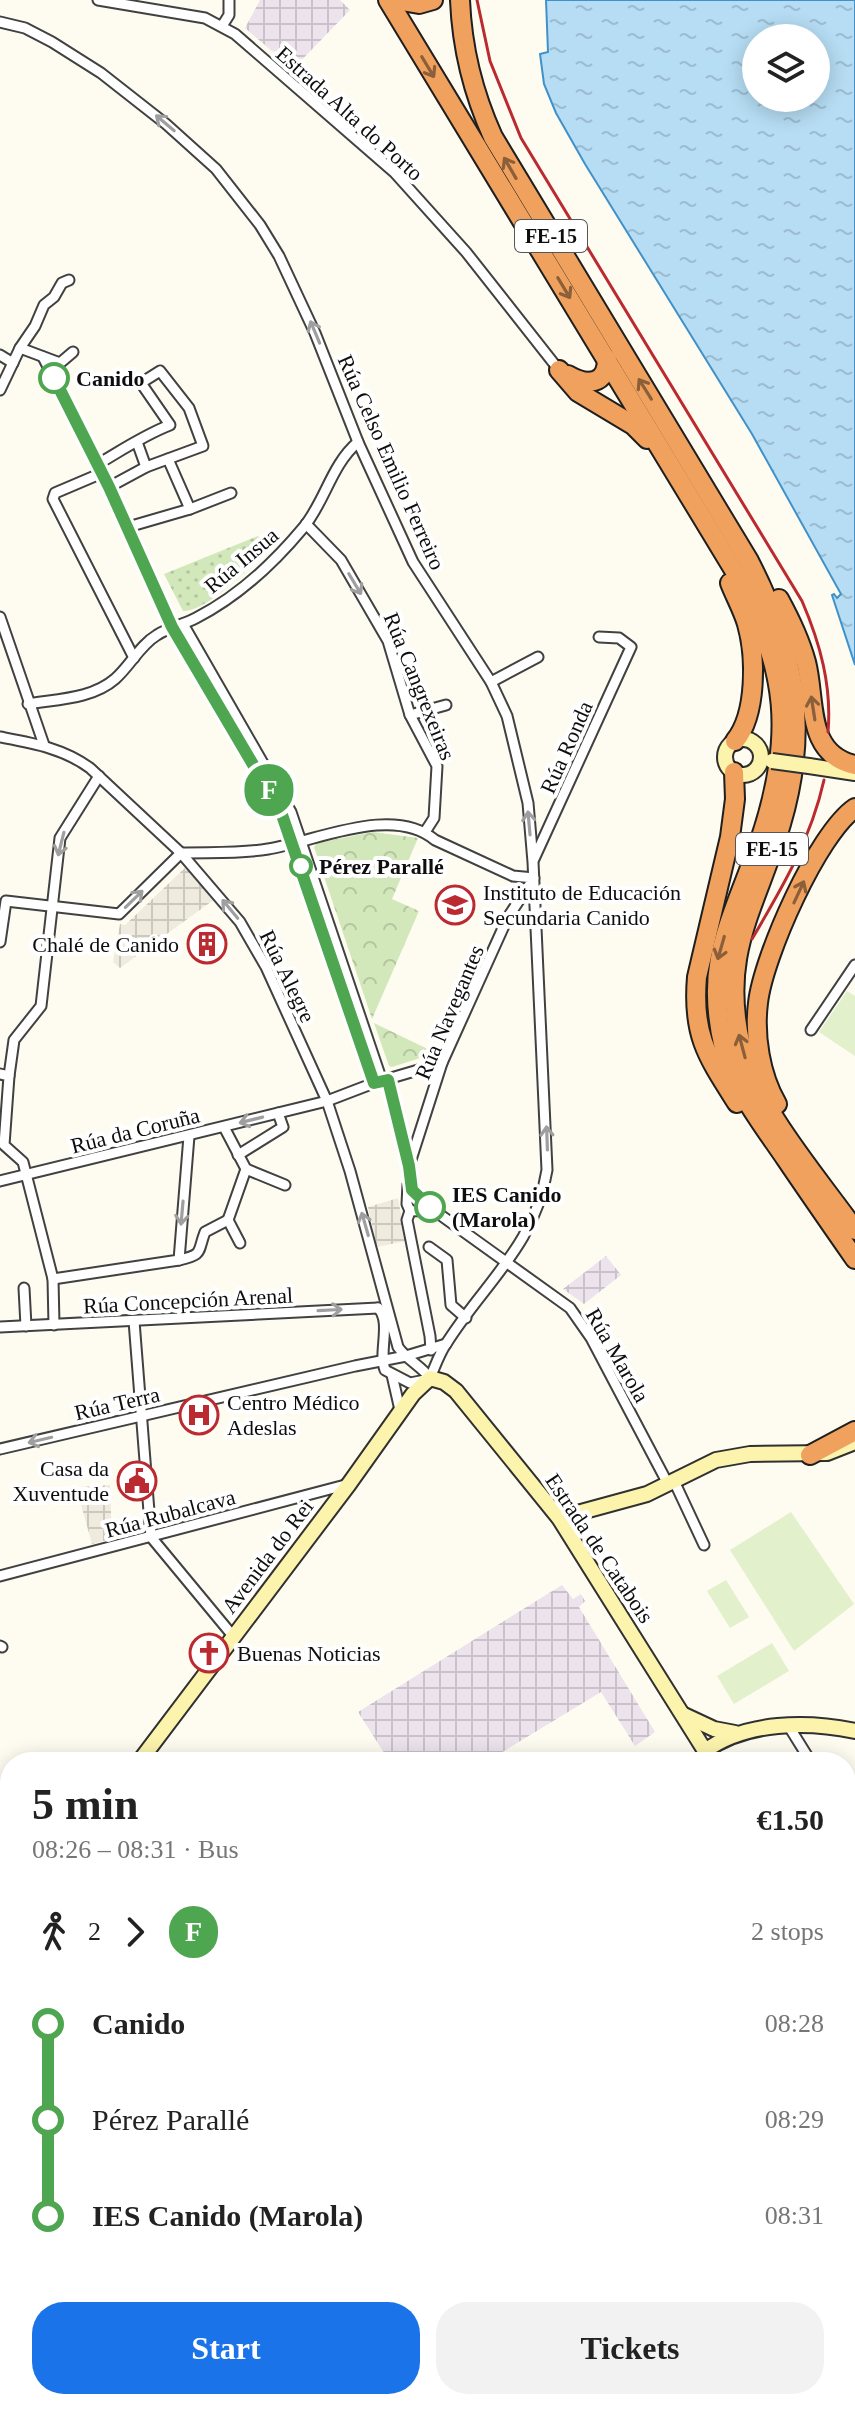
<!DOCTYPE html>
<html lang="en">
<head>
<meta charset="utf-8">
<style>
  :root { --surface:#fff; --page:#f2f2f2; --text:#222; --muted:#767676; --accent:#1a73e8 }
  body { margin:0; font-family:Georgia,serif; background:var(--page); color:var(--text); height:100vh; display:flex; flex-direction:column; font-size:30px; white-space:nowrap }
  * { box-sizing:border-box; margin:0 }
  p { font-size:26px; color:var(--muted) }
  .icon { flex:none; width:44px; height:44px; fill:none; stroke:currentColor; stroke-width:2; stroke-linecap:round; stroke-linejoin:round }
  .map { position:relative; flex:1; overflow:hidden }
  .panel { position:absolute; left:0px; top:1752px; width:856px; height:658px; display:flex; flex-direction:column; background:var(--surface); border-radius:32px 32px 0 0; box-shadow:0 4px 20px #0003 }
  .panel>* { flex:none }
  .badge { padding:0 16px; border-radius:26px; font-size:28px; line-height:52px }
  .controls { position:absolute; left:742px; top:24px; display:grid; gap:16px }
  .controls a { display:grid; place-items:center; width:88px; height:88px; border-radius:50%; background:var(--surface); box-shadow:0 4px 20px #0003; font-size:40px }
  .map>.badge { position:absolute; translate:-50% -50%; box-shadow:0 0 0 4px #fff }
  .legs { display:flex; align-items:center; gap:12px; height:88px; padding:0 32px; font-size:26px }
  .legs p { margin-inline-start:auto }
  .headline { display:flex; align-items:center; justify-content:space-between; height:136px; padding:0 32px }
  h1 { font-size:44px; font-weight:800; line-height:60px }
  .primary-button { display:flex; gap:16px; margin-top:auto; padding:16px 32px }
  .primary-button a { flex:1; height:92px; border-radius:32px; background:var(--accent); color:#fff; font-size:32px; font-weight:800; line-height:92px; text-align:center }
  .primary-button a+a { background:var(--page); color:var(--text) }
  ul { padding:0 32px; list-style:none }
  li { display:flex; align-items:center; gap:28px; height:96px; font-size:30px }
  li i { display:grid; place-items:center; width:12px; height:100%; margin:0 10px; background:currentColor }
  li i::after { content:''; width:20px; height:20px; margin:-10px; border:6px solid; border-radius:50%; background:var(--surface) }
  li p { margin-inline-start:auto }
  li:first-child i { background:linear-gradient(#0000 50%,currentColor 0) }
  li:last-child i { background:linear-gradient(currentColor 50%,#0000 0) }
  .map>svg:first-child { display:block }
  .industrial { fill:url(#industrial-grid) }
  .grass { fill:url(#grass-dots) }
  .park { fill:url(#park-crowns) }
  .pitch { fill:#e3f0cc }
  .plaza { fill:url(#plaza-grid) }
  .water { fill:url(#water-ripples); stroke:#4091c9; stroke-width:2; fill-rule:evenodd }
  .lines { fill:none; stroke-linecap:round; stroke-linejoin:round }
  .street-tunnel { stroke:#dad8ce; stroke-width:9; stroke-dasharray:9 4.5; stroke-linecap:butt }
  .secondary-tunnel { stroke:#dad8ce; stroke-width:14; stroke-dasharray:14 7; stroke-linecap:butt }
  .street-casing { stroke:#414141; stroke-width:13 }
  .secondary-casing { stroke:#303030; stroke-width:18 }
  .highway-casing { stroke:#1f1f1f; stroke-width:22 }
  .street { stroke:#fff; stroke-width:9 }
  .secondary { stroke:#fcf4ad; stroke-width:14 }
  .highway { stroke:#f0a15d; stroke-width:18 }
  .rail { stroke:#bb2a30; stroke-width:3 }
  .secondary-bridge-casing { stroke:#303030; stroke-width:18; stroke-linecap:butt }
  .secondary-bridge { stroke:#fcf4ad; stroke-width:14 }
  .oneway { stroke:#8a5f39 }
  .oneway2 { stroke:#9f9f9f }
  .line-1-casing { stroke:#fff; stroke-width:18 }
  .line-1 { stroke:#4fa651; stroke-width:12 }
  .stop-1-dot { fill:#fff; stroke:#4fa651; stroke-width:4 }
  .labels { text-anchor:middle; stroke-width:8; stroke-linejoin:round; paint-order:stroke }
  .shield { fill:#fff; stroke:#565656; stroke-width:2 }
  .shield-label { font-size:20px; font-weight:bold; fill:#0e0e0e }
  .street-label { font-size:22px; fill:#0e0e0e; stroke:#fff }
  .stop-label { font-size:22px; font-weight:bold; fill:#0e0e0e; stroke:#fff; text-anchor:start }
  .poi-label { font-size:22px; fill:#0e0e0e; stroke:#fff; text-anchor:start }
</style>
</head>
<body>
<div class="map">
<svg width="855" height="2409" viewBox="0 0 855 2409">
  <defs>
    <pattern id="industrial-grid" width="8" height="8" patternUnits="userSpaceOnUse" patternTransform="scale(2)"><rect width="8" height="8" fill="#ece3ed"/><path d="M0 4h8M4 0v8" fill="none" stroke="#c9c2ca"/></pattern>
    <pattern id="grass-dots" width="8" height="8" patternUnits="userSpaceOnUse" patternTransform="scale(2)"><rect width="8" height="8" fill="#d2e8bb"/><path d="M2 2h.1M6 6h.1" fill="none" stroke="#b3c6a0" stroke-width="1.8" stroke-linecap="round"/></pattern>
    <pattern id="park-crowns" width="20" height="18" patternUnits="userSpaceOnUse" patternTransform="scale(2)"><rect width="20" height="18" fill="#d2e8bb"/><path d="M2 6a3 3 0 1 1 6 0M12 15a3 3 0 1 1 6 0" fill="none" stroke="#b3c6a0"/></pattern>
    <pattern id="plaza-grid" width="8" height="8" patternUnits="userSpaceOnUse" patternTransform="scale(2)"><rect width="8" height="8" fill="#efebdf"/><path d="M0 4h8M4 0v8" fill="none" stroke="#ccc8be"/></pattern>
    <pattern id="water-ripples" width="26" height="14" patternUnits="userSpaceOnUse" patternTransform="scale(2)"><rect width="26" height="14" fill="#b6ddf4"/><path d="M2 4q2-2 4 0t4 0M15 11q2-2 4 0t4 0" fill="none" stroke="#9bbcd0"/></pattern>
  </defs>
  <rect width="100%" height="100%" fill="#fefcf0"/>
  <g class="industrial">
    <polygon points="260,0 340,0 350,10 293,69 245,28"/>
    <polygon points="606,1256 621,1275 584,1304 563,1289"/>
    <polygon points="562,1585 573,1599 581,1594 585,1601 579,1607 655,1732 635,1746 601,1692 486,1762 390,1762 358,1712"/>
  </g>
  <path class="grass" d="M258,536l12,11c-16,18 -64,65 -87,64l-19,-37z"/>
  <g class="park">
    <polygon points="373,832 418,838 392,899 419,911 372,1019 314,847 317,843"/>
    <polygon points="128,923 145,926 141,949 120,963 116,962 120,943 124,943"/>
    <polygon points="374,1023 436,1053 392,1067 389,1066"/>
  </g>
  <g class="pitch">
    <polygon points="847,991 855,996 855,1056 819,1032"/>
    <polygon points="791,1512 854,1604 794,1651 730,1550"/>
    <polygon points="726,1580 749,1617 730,1628 707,1591"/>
    <polygon points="772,1643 789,1671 734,1704 717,1676"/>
  </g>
  <g class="plaza">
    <polygon points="186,867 215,899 120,968 113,962 120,924 125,925"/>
    <polygon points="398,1198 406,1241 377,1247 368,1207"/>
    <polygon points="110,1485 112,1539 92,1544 76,1487"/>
    <polygon points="0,2091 10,2135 10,2247 0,2249"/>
  </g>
  <path class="water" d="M546,0h309v665l-23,-70 2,-1 3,4 4,-4 -89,-160 -167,-270 -29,-51 -12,-29 -4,-30 8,-2zM816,38v60h-60v-60z"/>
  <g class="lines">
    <polyline class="street-tunnel" points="0,2240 10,2222"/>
    <polyline class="secondary-tunnel" points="0,1933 10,1920"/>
    <defs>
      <g id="street">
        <polyline points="98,0 205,18 235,34 394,172 466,252 559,370"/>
        <path d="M0,22l25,6 27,14 49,31 65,51 50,45 44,56 19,31 36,77 43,109 55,120 78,120 16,34 21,87 5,59 14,308c-12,76 -63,113 -101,174 -7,10 -11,23 -16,34"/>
        <polyline points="222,26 229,15 229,0"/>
        <polyline points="20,348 35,326 44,305 54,297 62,283 69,280"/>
        <polyline points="0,355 13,363"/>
        <polyline points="43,357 109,487 172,627 281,812 374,1083"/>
        <polyline points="0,390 20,348 60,363 73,352"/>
        <polyline points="137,442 146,467"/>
        <polyline points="168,459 190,509"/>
        <path d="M98,464c24,-14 46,-29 72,-39l-29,-42 19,-12 29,37 14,38 -57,21 -37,20"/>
        <polyline points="102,473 55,493 53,499 134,658"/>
        <polyline points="306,524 341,560 388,641 410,715 437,766 434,818 425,832"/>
        <polyline points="128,527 190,509 231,493"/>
        <polyline points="0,617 44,745"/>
        <polyline points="183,624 291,812 382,1081"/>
        <polyline points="491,682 538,657"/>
        <path d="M28,704c29,-5 64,-5 87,-25 15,-13 25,-34 42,-44 12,-8 26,-10 39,-17 41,-21 77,-54 107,-90 22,-26 28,-63 55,-86"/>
        <polyline points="410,715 446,705"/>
        <path d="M0,737c32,6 63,11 90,31l91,85 59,69 26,45 61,134 23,70 48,176c8,12 23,19 32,31"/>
        <polyline points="534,859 631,647 619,638 599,637"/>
        <path d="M0,942l6,-41 113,13 62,-61c29,-1 59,1 87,-4 47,-7 124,-45 167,-9l78,36 21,2 -26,39 -66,146 -33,103"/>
        <polyline points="811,1030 855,965"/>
        <polyline points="0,1074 9,1076 4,1145 23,1162 53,1279 54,1325"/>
        <polyline points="9,1076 14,1040 41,1006 60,838 99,776"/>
        <polyline points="388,1080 409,1166"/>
        <polyline points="224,1127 246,1169 228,1220"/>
        <polyline points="238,1155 283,1127 278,1113"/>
        <polyline points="246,1169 285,1185"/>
        <polyline points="409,1176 412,1190 421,1201 570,1308 591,1338 668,1484"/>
        <polyline points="0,1181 327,1101 374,1083 442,1063"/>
        <polyline points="408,1184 407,1204 410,1211 434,1210"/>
        <polyline points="410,1211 407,1220 430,1336 431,1350"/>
        <polyline points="228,1220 240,1243"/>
        <polyline points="429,1247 447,1260 451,1305 466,1318"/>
        <path d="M179,1260c25,-6 18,-7 26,-28l23,-12"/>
        <polyline points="53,1279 179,1260 189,1136"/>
        <polyline points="24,1288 26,1326"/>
        <path d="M378,1308c14,14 0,44 7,62l25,13 15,-3"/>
        <polyline points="134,1321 151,1537 233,1636"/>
        <polyline points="0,1327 378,1308"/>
        <polyline points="392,1375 400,1410"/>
        <polyline points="0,1449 355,1366 406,1356 446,1344"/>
        <polyline points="674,1481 704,1545"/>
        <polyline points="0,1576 349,1484"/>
        <polyline points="0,1646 2,1647"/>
        <polyline points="788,1725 811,1762"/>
        <polyline points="846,1816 855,1829"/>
        <polyline points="0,1867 10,1906"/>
        <polyline points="846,1926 855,1919"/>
        <polyline points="0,2023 10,2017"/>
        <polyline points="0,2041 10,2084"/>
        <polyline points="846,2087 855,2075"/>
        <polyline points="846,2206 855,2234"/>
        <polyline points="846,2298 855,2296"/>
        <polyline points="0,2309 6,2332"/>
        <polyline points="149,2400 151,2409"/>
        <polyline points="281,2400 283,2409"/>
        <polyline points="351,2400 353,2409"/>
        <polyline points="463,2400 476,2409"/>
        <polyline points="766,2400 772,2409"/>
        <polyline points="218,2409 258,2400"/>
      </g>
      <g id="secondary">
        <circle cx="743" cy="757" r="18"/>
        <polyline points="809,766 855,773"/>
        <polyline points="559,1518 647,1494 716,1460 750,1454 827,1453 855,1442"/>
        <polyline points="684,1715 714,1729 735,1733"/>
        <path d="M705,1751c41,-30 103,-30 150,-20"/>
        <polyline points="139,1762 349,1484 413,1394 430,1378 444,1382 456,1391 559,1518 712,1762"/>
        <polyline points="2,1875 10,1879"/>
        <polyline points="10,1905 10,1904"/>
        <polyline points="846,1964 855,1971"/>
        <polyline points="6,2332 10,2350"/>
        <polyline points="0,2365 9,2409"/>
        <polyline points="21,2400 23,2409"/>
      </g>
      <g id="highway">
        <path d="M388,0l346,570c55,97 61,168 25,273 -27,78 -56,119 -35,205 10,41 39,77 62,111 23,34 46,67 69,100"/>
        <polyline points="396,0 419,4 433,0"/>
        <path d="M460,0c2,49 13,93 33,137l256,424c46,90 61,165 32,263 -25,84 -62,128 -40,222 15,61 77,132 114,184"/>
        <polyline points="559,370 578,392 633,425 647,439"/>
        <path d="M568,375c19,11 39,10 39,-16"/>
        <path d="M730,583c5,13 13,27 17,41 9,32 10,90 -12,117"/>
        <path d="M779,599c11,20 21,41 27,63 10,38 -1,92 49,103"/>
        <path d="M734,772l1,27 -5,38 -33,140c-5,58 10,79 40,126"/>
        <path d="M777,1104c-17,-29 -23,-69 -19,-101 5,-46 60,-170 97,-195"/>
        <polyline points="810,1455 855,1431"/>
        <polyline points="846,2149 855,2153"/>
      </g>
    </defs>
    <use href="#street" class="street-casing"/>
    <use href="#secondary" class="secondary-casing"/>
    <use href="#highway" class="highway-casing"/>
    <use href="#street" class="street"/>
    <use href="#secondary" class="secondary"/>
    <use href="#highway" class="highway"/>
    <g class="rail">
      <path d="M477,0l13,61 31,77 281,463c18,42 30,85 26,131"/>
      <path d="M752,939c30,-51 59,-100 72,-159"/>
      <polyline points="480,2400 492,2409"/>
      <polyline points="559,2400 568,2409"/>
      <polyline points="602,2400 611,2409"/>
      <polyline points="623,2400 628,2409"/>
      <polyline points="741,2400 747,2409"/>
    </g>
    <defs>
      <polyline id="secondary-bridge" points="772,761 809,766"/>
    </defs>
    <use href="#secondary-bridge" class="secondary-bridge-casing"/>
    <use href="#secondary-bridge" class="secondary-bridge"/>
  </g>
  <defs><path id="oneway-shaft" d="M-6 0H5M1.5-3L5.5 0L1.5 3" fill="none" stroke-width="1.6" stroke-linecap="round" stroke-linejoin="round" transform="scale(2)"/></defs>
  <g class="oneway">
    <use href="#oneway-shaft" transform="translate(428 67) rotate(59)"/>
    <use href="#oneway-shaft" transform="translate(510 168) rotate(-120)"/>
    <use href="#oneway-shaft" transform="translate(564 288) rotate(59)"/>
    <use href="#oneway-shaft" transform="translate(645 389) rotate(-122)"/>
    <use href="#oneway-shaft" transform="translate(813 708) rotate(-99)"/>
    <use href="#oneway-shaft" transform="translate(799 892) rotate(-65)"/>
    <use href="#oneway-shaft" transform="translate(721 948) rotate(106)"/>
    <use href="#oneway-shaft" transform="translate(742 1046) rotate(-105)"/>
  </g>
  <g class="oneway2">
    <use href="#oneway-shaft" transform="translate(165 123) rotate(-140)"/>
    <use href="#oneway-shaft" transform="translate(315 332) rotate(-113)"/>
    <use href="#oneway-shaft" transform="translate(355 584) rotate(59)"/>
    <use href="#oneway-shaft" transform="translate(529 823) rotate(-95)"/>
    <use href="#oneway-shaft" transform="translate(61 844) rotate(104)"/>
    <use href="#oneway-shaft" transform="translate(134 899) rotate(-44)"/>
    <use href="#oneway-shaft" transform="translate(230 909) rotate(-130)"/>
    <use href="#oneway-shaft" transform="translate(251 1120) rotate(166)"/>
    <use href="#oneway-shaft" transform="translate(547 1138) rotate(-92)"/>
    <use href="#oneway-shaft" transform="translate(182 1213) rotate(95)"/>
    <use href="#oneway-shaft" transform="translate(365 1224) rotate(-106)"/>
    <use href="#oneway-shaft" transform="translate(330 1310) rotate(-3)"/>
    <use href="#oneway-shaft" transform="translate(40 1440) rotate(167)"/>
  </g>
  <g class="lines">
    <defs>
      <polyline id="line-1" points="54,378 109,487 172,627 281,812 374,1083 388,1080 409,1166 412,1190 430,1207"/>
    </defs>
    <use href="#line-1" class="line-1-casing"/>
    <use href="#line-1" class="line-1"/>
  </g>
  <defs>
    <symbol id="school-ring" viewBox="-11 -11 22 22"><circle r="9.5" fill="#fff" stroke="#bb2a30" stroke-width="1.5"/><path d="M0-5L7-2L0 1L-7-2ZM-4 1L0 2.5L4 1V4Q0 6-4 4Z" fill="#bb2a30"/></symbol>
    <symbol id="building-ring" viewBox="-11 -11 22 22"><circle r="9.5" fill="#fff" stroke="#bb2a30" stroke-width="1.5"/><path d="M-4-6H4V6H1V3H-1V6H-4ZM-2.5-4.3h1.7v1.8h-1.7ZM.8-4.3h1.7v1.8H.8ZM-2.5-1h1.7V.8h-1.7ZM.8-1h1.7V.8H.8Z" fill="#bb2a30"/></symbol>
    <symbol id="hospital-ring" viewBox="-11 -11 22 22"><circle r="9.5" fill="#fff" stroke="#bb2a30" stroke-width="1.5"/><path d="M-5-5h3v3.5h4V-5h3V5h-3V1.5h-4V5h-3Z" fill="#bb2a30"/></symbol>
    <symbol id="civic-ring" viewBox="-11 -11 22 22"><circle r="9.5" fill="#fff" stroke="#bb2a30" stroke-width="1.5"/><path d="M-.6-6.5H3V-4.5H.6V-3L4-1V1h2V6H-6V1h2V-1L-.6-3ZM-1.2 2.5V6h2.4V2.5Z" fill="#bb2a30"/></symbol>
    <symbol id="church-ring" viewBox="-11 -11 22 22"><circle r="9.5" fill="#fff" stroke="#bb2a30" stroke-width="1.5"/><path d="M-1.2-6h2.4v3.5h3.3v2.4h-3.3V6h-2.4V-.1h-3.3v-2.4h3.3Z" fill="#bb2a30"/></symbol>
  </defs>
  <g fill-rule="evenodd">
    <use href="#school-ring" x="433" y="883" width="44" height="44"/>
    <use href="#building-ring" x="185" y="922" width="44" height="44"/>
    <use href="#hospital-ring" x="177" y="1393" width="44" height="44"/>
    <use href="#civic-ring" x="115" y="1459" width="44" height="44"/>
    <use href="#church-ring" x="187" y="1631" width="44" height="44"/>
  </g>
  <g class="stop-1-dot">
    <circle cx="54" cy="378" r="14"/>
    <circle cx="301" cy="866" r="10"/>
    <circle cx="430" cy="1207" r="14"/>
  </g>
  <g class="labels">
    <g class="shield">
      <rect x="515" y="220" width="72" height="32" rx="6"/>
      <rect x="736" y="833" width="72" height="32" rx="6"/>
    </g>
    <g class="shield-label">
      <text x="551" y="243">FE-15</text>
      <text x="772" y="856">FE-15</text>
    </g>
    <g class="street-label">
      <text transform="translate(350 113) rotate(42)" y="8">Estrada Alta do Porto</text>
      <text transform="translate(392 462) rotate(66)" y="8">Rúa Celso Emilio Ferreiro</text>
      <text transform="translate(241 560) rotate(-40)" y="8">Rúa Insua</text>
      <text transform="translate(420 686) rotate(68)" y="8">Rúa Cangrexeiras</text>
      <text transform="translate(566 747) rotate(-66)" y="8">Rúa Ronda</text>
      <text transform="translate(288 976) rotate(64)" y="8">Rúa Alegre</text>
      <text transform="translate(449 1012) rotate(-67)" y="8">Rúa Navegantes</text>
      <text transform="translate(135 1130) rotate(-14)" y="8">Rúa da Coruña</text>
      <text transform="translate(188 1300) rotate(-3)" y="8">Rúa Concepción Arenal</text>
      <text transform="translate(618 1355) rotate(60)" y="8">Rúa Marola</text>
      <text transform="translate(117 1403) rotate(-13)" y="8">Rúa Terra</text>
      <text transform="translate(170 1513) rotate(-15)" y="8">Rúa Rubalcava</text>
      <text transform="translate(600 1548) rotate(56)" y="8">Estrada de Catabois</text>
      <text transform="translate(267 1556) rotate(-53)" y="8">Avenida do Rei</text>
    </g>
    <g class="stop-label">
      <text x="76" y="386">Canido</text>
      <text x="319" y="874">Pérez Parallé</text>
      <text x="452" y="1202">IES Canido<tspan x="452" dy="25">(Marola)</tspan></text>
    </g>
    <g class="poi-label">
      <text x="483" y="900">Instituto de Educación<tspan x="483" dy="25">Secundaria Canido</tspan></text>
      <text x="179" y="952" text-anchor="end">Chalé de Canido</text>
      <text x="227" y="1410">Centro Médico<tspan x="227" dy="25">Adeslas</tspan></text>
      <text x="109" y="1476" text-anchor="end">Casa da<tspan x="109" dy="25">Xuventude</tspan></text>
      <text x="237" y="1661">Buenas Noticias</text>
    </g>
  </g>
</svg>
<div class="controls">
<a><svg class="icon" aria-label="layers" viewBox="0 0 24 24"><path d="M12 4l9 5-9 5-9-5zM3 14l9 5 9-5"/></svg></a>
</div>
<b class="badge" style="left:269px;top:790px;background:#4fa651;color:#fff">F</b>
<section class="panel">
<div class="headline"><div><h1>5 min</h1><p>08:26 – 08:31 · Bus</p></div><b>€1.50</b></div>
<div class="legs"><svg class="icon" aria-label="walk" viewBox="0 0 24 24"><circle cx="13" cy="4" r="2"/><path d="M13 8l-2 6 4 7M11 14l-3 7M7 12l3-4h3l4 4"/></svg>2<svg class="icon" aria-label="forward" viewBox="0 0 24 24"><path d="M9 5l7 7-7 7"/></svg><b class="badge" style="background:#4fa651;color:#fff">F</b><p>2 stops</p></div>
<ul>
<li><i style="color:#4fa651"></i><b>Canido</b><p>08:28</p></li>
<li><i style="color:#4fa651"></i><span>Pérez Parallé</span><p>08:29</p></li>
<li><i style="color:#4fa651"></i><b>IES Canido (Marola)</b><p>08:31</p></li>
</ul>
<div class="primary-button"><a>Start</a><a>Tickets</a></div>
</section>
</div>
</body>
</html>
